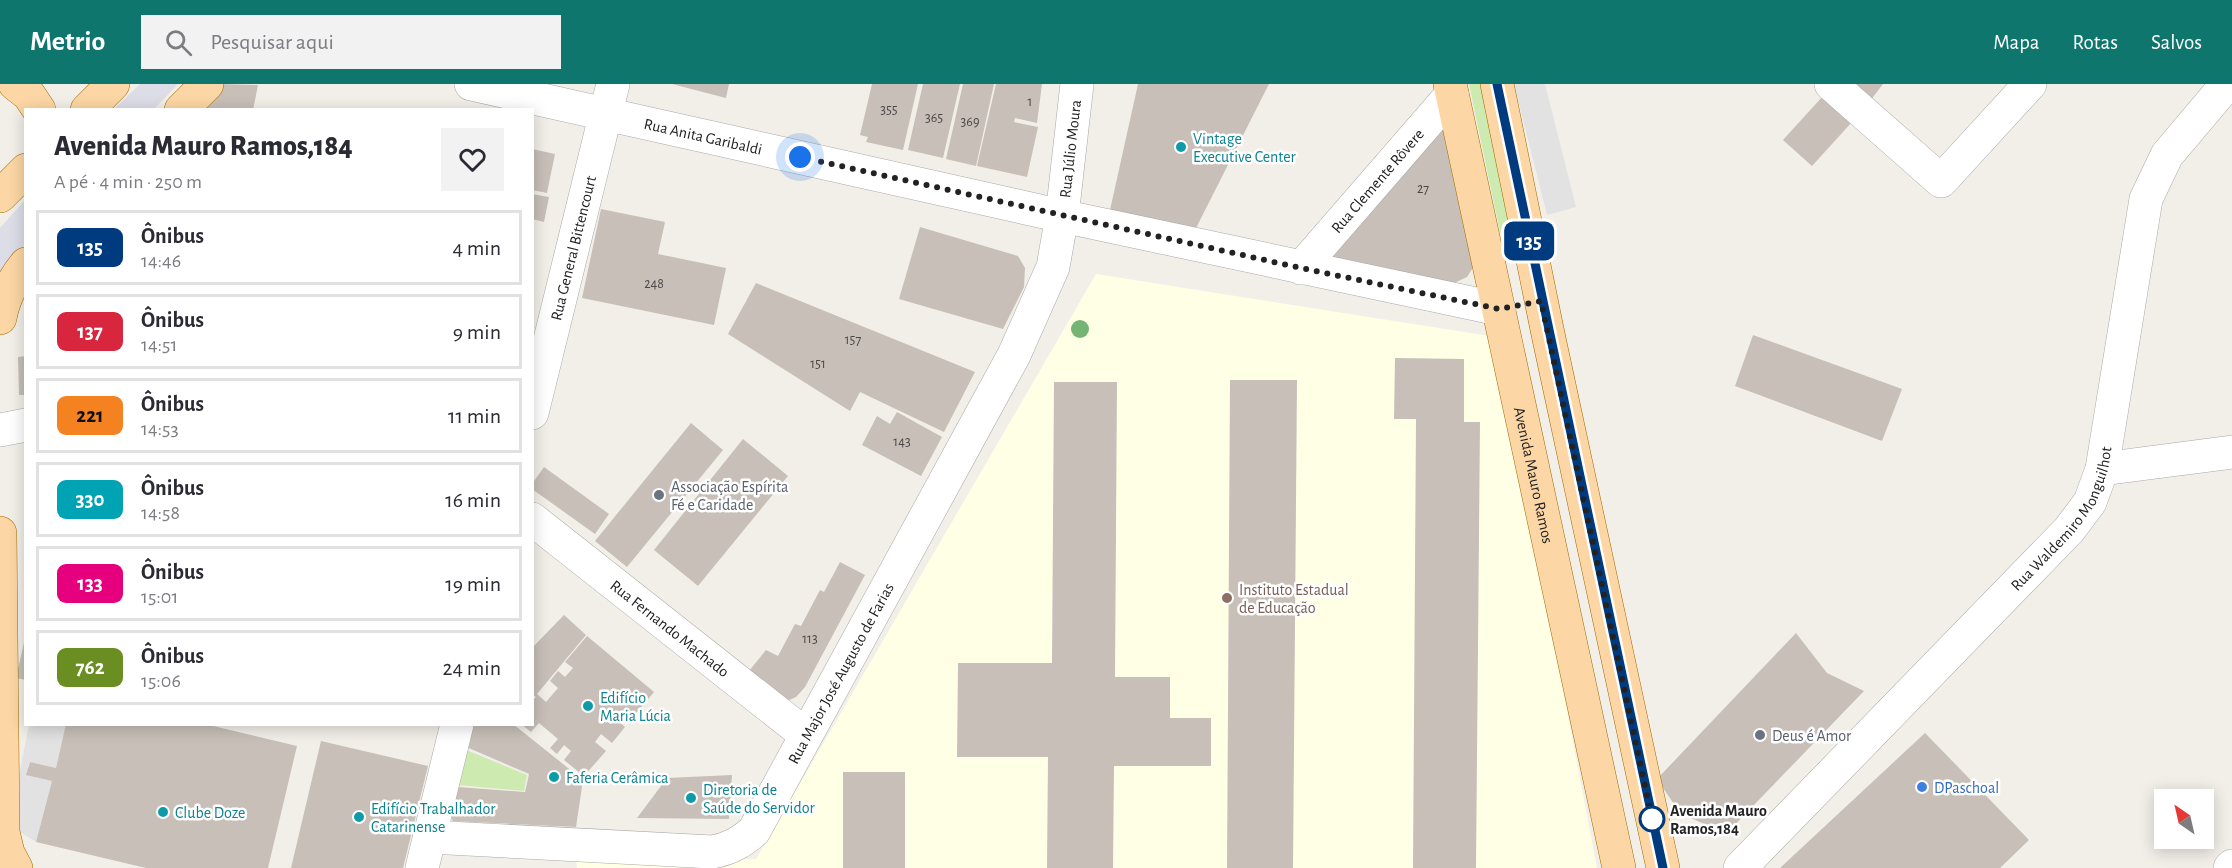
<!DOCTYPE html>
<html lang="pt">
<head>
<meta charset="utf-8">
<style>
  :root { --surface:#fff; --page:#f2f2f3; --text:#2b2b33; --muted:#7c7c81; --line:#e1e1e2; --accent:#0f766e }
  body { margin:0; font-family:"Alegreya Sans",sans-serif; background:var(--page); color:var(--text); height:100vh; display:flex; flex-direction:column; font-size:22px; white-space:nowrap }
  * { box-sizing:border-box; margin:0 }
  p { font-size:20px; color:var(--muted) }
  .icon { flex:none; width:33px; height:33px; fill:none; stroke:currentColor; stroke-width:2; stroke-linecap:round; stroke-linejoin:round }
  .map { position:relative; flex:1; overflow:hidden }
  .details { position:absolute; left:24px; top:24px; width:510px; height:618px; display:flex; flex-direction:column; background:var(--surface); border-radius:0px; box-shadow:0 3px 15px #0003 }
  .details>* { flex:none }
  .badge { padding:0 12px; border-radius:9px; font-size:21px; line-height:39px }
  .needle { width:39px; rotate:326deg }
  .controls { position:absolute; left:2154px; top:705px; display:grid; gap:12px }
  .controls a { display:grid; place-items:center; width:60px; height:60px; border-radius:0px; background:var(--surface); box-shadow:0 3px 15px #0003; font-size:30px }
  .you { position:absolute; width:30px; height:30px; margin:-15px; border:4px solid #fff; border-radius:50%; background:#1a73e8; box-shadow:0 0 0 9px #1a73e833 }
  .map>.badge { position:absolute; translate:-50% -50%; box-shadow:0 0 0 3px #fff }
  .round { display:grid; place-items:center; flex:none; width:63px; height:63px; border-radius:0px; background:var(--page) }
  .headline { display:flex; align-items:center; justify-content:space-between; height:102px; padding:0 30px }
  h1 { font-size:28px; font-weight:800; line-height:45px }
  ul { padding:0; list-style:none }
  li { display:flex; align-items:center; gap:18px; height:75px; margin:0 12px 9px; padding:0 18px; border:3px solid var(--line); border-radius:0px }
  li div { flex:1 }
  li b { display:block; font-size:22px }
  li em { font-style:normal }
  li .badge { min-width:66px; font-weight:700; text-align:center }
  header { display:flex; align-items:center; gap:36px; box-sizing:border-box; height:84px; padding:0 30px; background:var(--accent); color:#fff }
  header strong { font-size:28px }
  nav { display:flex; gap:33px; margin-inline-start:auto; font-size:21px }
  .search { width:420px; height:54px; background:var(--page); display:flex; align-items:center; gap:15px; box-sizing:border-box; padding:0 21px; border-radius:0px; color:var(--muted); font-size:22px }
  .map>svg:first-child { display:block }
  .education { fill:#ffffe5 }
  .grass { fill:#cdebb0 }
  .parking { fill:#e2e2e2 }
  .plaza { fill:#dddde8 }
  .building { fill:#c7bfb8 }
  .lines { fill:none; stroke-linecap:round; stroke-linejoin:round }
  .minor-casing { stroke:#a9a9a9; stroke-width:34 }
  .major-casing { stroke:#a06b00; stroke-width:34 }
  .minor { stroke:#fff; stroke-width:33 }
  .major { stroke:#fcd6a4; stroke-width:33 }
  .tree { fill:#74b475 }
  .line-casing { stroke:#fff; stroke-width:14 }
  .line { stroke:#003b80; stroke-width:9 }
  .walk { stroke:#222; stroke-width:6; stroke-dasharray:0 10.8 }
  .culture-dot { fill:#0f9aa8; stroke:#fff; stroke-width:2 }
  .worship-dot { fill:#6b7280; stroke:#fff; stroke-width:2 }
  .education-dot { fill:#8d6e63; stroke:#fff; stroke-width:2 }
  .shop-dot { fill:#3f7fe0; stroke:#fff; stroke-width:2 }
  .stop-dot { fill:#fff; stroke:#003b80; stroke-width:3 }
  .labels { text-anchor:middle; stroke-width:5; stroke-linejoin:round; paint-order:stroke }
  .number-label { font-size:14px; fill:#4b4948 }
  .street-label { font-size:16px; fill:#222; stroke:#fff }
  .culture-label { font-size:16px; fill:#0d838f; stroke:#fff; text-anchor:start }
  .worship-label { font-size:16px; fill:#5b616d; stroke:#fff; text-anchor:start }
  .education-label { font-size:16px; fill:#785e54; stroke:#fff; text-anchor:start }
  .shop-label { font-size:16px; fill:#366cbe; stroke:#fff; text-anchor:start }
  .stop-label { font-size:16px; font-weight:bold; fill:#222; stroke:#fff; text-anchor:start }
</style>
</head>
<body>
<header>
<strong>Metrio</strong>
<div class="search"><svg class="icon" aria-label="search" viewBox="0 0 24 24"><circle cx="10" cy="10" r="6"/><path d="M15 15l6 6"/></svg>Pesquisar aqui</div>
<nav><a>Mapa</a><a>Rotas</a><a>Salvos</a></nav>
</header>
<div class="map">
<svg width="2232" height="784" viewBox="0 0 2232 784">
  <rect width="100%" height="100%" fill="#f2efe9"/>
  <polygon class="education" points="1096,190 1496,253 1597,784 577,784 576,777 756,775"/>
  <g class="grass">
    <polygon points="1469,0 1482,0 1512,144 1508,151 1500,148"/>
    <polygon points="464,665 527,691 524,707 458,701"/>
  </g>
  <g class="parking">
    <polygon points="1514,0 1545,0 1576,123 1547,131"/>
    <polygon points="29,641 66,641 56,684 29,678 27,691 52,697 36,758 9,741"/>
  </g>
  <g class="plaza">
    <polygon points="140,0 178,0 154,25 114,25"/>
    <polygon points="25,116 25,160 8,181 0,195 0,144"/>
  </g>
  <g class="building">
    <polygon points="220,0 258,1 253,26 194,26"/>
    <polygon points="672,0 729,0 726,14"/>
    <polygon points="872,0 918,0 903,66 866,58 868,53 860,51"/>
    <polygon points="923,0 960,0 943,74 908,66"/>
    <polygon points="963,0 994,0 976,82 946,75"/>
    <polygon points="996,0 1042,0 1037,39 1015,34 1014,38 1038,43 1027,93 977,82"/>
    <polygon points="1138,0 1269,0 1195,146 1110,126"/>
    <polygon points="1849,0 1883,0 1870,17"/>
    <polygon points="1823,12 1852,38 1812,82 1783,56"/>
    <polygon points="1445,34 1476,179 1467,193 1452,200 1326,174"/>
    <polygon points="532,65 555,70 547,109 532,106"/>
    <polygon points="532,110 549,113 544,138 532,135"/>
    <polygon points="601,125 665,138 658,170 726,184 714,241 582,214"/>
    <polygon points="920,143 1018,172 1025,184 1024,203 1003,245 899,215"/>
    <polygon points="756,199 975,288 944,348 860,308 850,327 728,250"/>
    <polygon points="1753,251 1902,305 1882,357 1735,302"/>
    <polygon points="26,272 26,311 19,311 18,273"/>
    <polygon points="1395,274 1464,275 1464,338 1480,338 1476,784 1413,784 1416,335 1394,335"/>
    <polygon points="1230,296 1297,296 1293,784 1227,784"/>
    <polygon points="1054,298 1117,298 1115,593 1170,593 1170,634 1211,634 1211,682 1114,682 1113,784 1047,784 1048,673 957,673 958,579 1052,579"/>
    <polygon points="897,328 942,353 921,392 862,361 877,332 890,340"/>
    <polygon points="691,339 723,366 627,483 595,457"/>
    <polygon points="743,355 788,392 698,502 654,466"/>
    <polygon points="544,383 609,430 595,450 532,405 532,400"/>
    <polygon points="840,478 865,491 805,603 796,613 787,617 745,592 766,566 778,572 795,540 801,542 820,506 824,508"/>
    <polygon points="564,531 586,551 537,610 546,618 558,604 550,597 558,587 565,593 573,584 565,578 587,552 654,608 634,632 626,625 617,636 625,643 612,659 601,650 595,658 606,667 584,692 564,676 571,667 564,661 557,670 550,664 558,655 539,639 531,648 521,640 532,640 532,617 536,613 532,610 532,564"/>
    <polygon points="1796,549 1827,589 1864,607 1726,750 1680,729 1657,695"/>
    <polygon points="25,554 26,554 26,596 16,594"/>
    <polygon points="66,640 205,640 297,662 268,784 146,784 36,758 52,697 26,691 30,678 56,684"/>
    <polygon points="470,640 513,640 583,696 576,743 453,737 450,732 458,703 525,708 529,690 464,662"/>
    <polygon points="1925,649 2029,756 2000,784 1780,784"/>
    <polygon points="321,657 428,682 403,784 291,784"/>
    <rect x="843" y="688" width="62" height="96"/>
    <polygon points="732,691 729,735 637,734 667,694"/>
  </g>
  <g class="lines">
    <defs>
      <g id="minor">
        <path id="s1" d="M471,0l591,132 437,93"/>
        <polyline points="1831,0 1941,97 2030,0"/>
        <path id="s2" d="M1301,184l151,-174"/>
        <path id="s3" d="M532,329l81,-329"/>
        <polyline points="0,346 26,341"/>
        <polyline points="2102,385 2232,368"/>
        <path id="s4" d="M532,435l274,216"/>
        <path id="s5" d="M430,753l282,15c18,-3 29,-10 42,-21l260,-476 39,-88 9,-51 15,-132"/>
        <polyline points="422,784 457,640"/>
        <path id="s6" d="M1740,784l329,-338 21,-28 12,-33 44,-270 21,-44 60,-71"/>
        <polyline points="2230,784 2232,782"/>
      </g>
      <g id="major">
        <polyline points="15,0 29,11 39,26"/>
        <path id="s7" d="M1450,0l169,784"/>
        <polyline points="1497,0 1548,250 1663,784"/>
        <polyline points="87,26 113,0"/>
        <polyline points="181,26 207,0"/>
        <polyline points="0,112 26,86"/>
        <path d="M0,234c3,-18 13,-39 26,-54"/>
        <polyline points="0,449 3,748 8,769 16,784"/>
      </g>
    </defs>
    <use href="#minor" class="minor-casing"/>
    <use href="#major" class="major-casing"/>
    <use href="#minor" class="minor"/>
    <use href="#major" class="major"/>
  </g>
  <circle class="tree" cx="1080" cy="245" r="9"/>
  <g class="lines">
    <defs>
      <polyline id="line" points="1497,0 1663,784"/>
    </defs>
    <use href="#line" class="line-casing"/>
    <use href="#line" class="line"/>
    <polyline class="walk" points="800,73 1301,184 1499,225 1541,217 1652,735"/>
  </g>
  <g class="culture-dot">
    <circle cx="1181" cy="63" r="6"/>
    <circle cx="588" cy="622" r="6"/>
    <circle cx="554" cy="693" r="6"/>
    <circle cx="691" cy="714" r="6"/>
    <circle cx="163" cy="728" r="6"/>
    <circle cx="359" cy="733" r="6"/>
  </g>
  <g class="worship-dot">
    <circle cx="659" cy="411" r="6"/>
    <circle cx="1760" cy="651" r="6"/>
  </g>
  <circle class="education-dot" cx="1227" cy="514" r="6"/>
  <circle class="shop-dot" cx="1922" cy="703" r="6"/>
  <circle class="stop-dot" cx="1652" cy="735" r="12"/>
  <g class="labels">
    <g class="number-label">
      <text x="1030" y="22">1</text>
      <text x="889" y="30">355</text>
      <text x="934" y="38">365</text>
      <text x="970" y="42">369</text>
      <text x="1423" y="109">27</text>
      <text x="654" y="204">248</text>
      <text x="853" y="260">157</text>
      <text x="818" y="284">151</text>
      <text x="902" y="362">143</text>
      <text x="810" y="559">113</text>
    </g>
    <g class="street-label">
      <text dy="6" stroke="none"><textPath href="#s1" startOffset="238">Rua Anita Garibaldi</textPath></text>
      <text dy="6" stroke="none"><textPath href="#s5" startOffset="1088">Rua Júlio Moura</textPath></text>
      <text dy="6" stroke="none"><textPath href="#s2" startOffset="116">Rua Clemente Rôvere</textPath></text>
      <text dy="6" stroke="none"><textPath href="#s3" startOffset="170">Rua General Bittencourt</textPath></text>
      <text dy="6" stroke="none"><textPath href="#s7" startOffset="400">Avenida Mauro Ramos</textPath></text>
      <text dy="6" stroke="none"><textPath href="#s6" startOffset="478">Rua Waldemiro Monguilhot</textPath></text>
      <text dy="6" stroke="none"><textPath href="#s4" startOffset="176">Rua Fernando Machado</textPath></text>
      <text dy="6" stroke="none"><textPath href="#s5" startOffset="510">Rua Major José Augusto de Farias</textPath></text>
    </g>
    <g class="culture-label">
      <text x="1193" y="60">Vintage<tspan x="1193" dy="18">Executive Center</tspan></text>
      <text x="600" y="619">Edifício<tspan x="600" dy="18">Maria Lúcia</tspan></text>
      <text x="566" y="699">Faferia Cerâmica</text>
      <text x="703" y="711">Diretoria de<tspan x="703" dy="18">Saúde do Servidor</tspan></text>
      <text x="371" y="730">Edifício Trabalhador<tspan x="371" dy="18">Catarinense</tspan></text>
      <text x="175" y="734">Clube Doze</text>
    </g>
    <g class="worship-label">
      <text x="671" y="408">Associação Espírita<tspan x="671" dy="18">Fé e Caridade</tspan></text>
      <text x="1772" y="657">Deus é Amor</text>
    </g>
    <g class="education-label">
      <text x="1239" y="511">Instituto Estadual<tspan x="1239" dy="18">de Educação</tspan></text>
    </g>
    <g class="shop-label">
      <text x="1934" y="709">DPaschoal</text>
    </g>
    <g class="stop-label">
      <text x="1670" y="732">Avenida Mauro<tspan x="1670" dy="18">Ramos,184</tspan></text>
    </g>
  </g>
</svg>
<div class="controls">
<a><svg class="needle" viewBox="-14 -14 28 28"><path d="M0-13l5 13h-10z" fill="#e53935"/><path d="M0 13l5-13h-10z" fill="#7c7c81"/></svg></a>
</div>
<div class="you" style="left:800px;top:73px"></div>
<b class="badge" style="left:1529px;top:157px;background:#003b80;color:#fff">135</b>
<section class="details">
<div class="headline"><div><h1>Avenida Mauro Ramos,184</h1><p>A pé · 4 min · 250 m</p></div><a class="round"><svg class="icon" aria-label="heart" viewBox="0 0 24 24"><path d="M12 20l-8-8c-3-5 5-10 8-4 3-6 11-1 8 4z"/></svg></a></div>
<ul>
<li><span class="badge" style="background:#003b80;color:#fff">135</span><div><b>Ônibus</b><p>14:46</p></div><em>4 min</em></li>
<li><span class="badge" style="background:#d7263d;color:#fff">137</span><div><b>Ônibus</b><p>14:51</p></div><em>9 min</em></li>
<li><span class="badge" style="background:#f58220;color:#111">221</span><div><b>Ônibus</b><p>14:53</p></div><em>11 min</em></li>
<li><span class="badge" style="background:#00a3b4;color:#fff">330</span><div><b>Ônibus</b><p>14:58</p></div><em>16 min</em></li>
<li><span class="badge" style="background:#e6007e;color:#fff">133</span><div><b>Ônibus</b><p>15:01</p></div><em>19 min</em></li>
<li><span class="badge" style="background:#6b8e23;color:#fff">762</span><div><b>Ônibus</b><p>15:06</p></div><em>24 min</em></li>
</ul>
</section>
</div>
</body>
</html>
